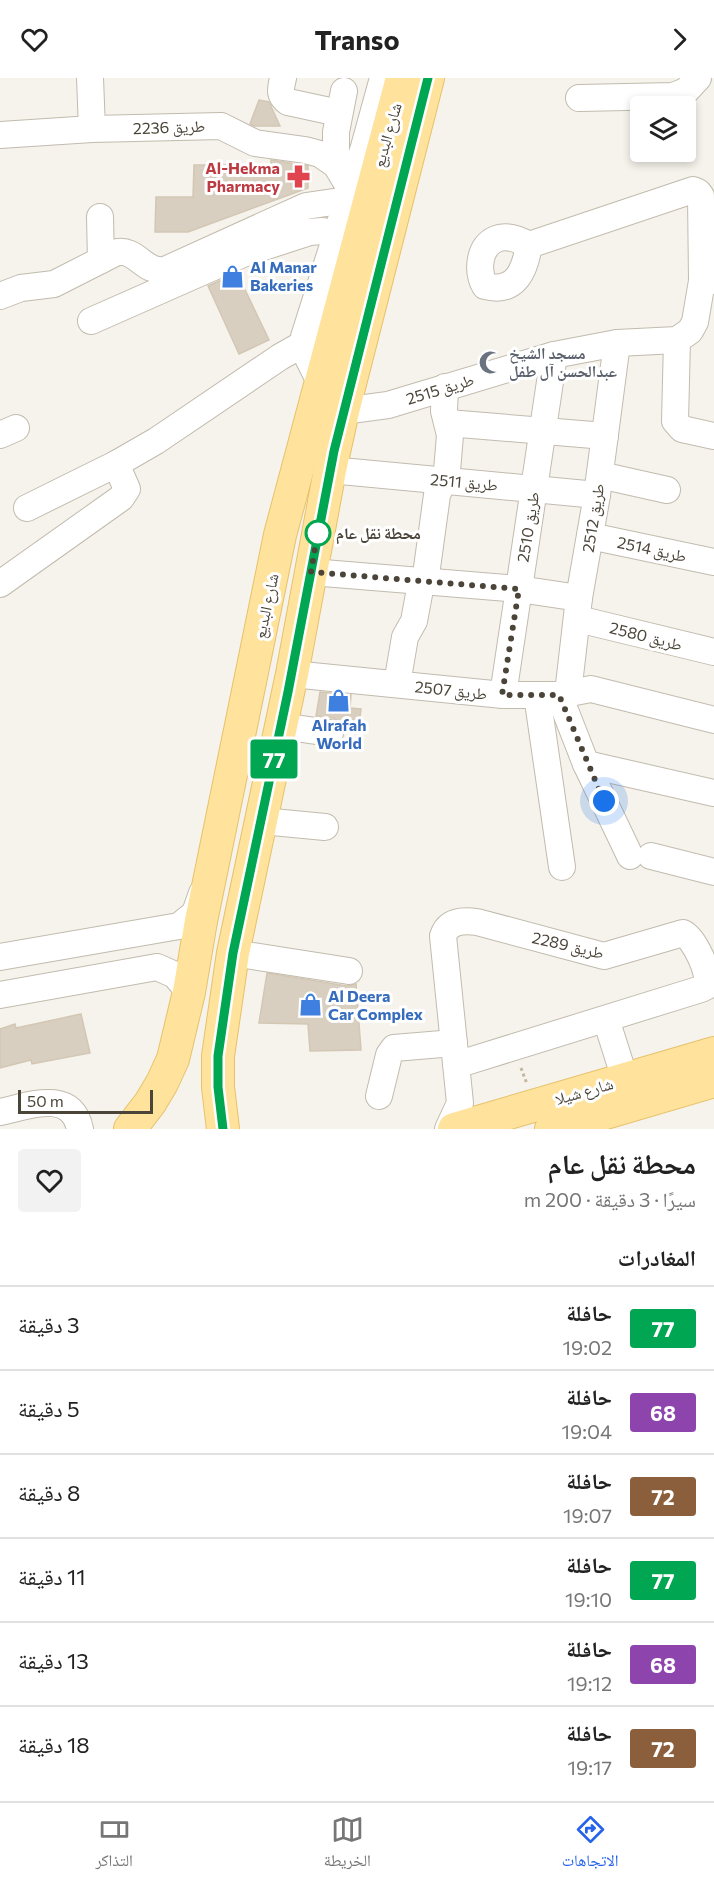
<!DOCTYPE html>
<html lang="ar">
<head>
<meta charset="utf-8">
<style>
  :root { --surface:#fff; --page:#f2f2f2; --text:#222; --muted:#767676; --line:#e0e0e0; --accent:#2563eb }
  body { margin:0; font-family:Commissioner,"Noto Naskh Arabic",sans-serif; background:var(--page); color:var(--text); direction:rtl; height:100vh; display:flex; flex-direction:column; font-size:22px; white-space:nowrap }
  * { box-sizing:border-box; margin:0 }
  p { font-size:20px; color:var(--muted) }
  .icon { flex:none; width:33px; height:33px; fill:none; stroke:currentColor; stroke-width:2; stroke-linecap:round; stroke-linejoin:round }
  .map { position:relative; height:1051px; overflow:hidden; direction:ltr }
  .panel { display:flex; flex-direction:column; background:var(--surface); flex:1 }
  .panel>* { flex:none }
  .badge { padding:0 12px; border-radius:4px; font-size:21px; line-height:39px }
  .controls { position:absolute; left:630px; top:18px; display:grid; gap:12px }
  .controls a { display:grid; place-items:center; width:66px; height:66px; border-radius:6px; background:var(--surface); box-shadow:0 3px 9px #0003; font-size:30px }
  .scale { position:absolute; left:18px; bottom:15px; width:135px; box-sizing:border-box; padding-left:6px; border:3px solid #4b4439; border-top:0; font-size:16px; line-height:21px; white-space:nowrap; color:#4b4439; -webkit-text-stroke:4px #fff; paint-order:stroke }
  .you { position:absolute; width:30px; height:30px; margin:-15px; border:4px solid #fff; border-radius:50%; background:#1a73e8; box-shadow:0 0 0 9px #1a73e833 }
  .map>.badge { position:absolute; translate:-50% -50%; box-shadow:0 0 0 3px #fff }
  h2 { padding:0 18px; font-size:22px; line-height:54px }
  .round { display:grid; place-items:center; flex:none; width:63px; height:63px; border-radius:6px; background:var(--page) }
  .overview { display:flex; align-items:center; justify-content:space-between; height:102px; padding:0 18px }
  h1 { font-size:28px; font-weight:700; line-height:45px }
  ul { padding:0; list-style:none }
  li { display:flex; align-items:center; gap:18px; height:84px; padding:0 18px; border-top:2px solid var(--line) }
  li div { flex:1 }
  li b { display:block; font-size:22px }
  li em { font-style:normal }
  li .badge { min-width:66px; font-weight:700; text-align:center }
  header { display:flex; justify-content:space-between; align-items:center; height:78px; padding:0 18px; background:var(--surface); font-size:27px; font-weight:700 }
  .dock { display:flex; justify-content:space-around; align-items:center; height:84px; border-top:2px solid var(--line); background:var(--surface); font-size:16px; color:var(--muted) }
  .dock a { display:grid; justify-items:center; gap:3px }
  .dock .active { color:var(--accent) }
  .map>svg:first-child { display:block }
  .building { fill:#d8cfc1; stroke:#d3c7b4; stroke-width:1.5 }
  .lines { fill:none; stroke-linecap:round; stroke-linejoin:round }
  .minor-casing { stroke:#c2bbae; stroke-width:28 }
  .major-casing { stroke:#e6c16a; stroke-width:34 }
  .path { stroke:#c4b79f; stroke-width:3; stroke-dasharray:3 3; stroke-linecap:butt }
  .minor { stroke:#fff; stroke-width:26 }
  .major { stroke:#ffe39c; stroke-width:32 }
  .line-casing { stroke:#fff; stroke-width:14 }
  .line { stroke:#00a651; stroke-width:9 }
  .walk { stroke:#4b4439; stroke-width:6; stroke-dasharray:0 10.8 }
  .stop-dot { fill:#fff; stroke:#00a651; stroke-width:3 }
  .labels { text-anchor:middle; stroke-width:6; stroke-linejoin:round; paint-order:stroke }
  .street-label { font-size:16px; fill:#4b4439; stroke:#fff }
  .health-label { font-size:16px; font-weight:bold; fill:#be3a42; stroke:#fff; text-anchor:end }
  .shop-label { font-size:16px; font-weight:bold; fill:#366cbe; stroke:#fff; text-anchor:start }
  .worship-label { font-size:16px; font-weight:bold; fill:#5b616d; stroke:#fff; text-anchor:start }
  .stop-label { font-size:16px; font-weight:bold; fill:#4b4439; stroke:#fff; text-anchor:start }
</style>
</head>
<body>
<header><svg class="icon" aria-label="forward" viewBox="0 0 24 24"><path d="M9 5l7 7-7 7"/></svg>Transo<svg class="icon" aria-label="heart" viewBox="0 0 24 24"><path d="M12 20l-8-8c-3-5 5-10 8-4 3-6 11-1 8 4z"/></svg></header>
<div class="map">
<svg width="714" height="1051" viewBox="0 0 714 1051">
  <rect width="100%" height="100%" fill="#f6f3ec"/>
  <g class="building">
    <polygon points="259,22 269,24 280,48 254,48 250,46"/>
    <polygon points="271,82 308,88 308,110 188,154 155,154 156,119 193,119 194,87 271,87"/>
    <polygon points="237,195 269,262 239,276 208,208"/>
    <polygon points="320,614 351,617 350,630 361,631 359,648 341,645 333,640 316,638"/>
    <polygon points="267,895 347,908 356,906 361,972 310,973 308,946 259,945"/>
    <polygon points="81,936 90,975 32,986 31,982 0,990 0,951 15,946 16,950"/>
  </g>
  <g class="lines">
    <defs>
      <g id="minor">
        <polyline points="90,0 92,51"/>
        <path d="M283,0c-2,10 -5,17 5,24l51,11"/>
        <polyline points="579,20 673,18 686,13 698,0"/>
        <polyline points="0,57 92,51 221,48 255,65 305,72 320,76 336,87 351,112"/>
        <polyline points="336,87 336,54 344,13"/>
        <polyline points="100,139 101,182"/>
        <path d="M529,167c-4,25 -13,49 -44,41 -8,-14 -7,-39 11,-47 11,-5 24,1 33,6l164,-55 5,2 3,4 1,85"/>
        <path d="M0,218l21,-8 33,-4 63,-32c20,-3 27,21 48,18l141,-64 41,-6"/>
        <polyline points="91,243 245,175 310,154 322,153 336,156"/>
        <polyline points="677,262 675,343 682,351 714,358"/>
        <polyline points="321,306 304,272 304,259 364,69 383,0"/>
        <polyline points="343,333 388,327 554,277 617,265 677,262 690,253 695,244 702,203 714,203"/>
        <polyline points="448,345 605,358"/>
        <polyline points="0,357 16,350"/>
        <polyline points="330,392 597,417"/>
        <polyline points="600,397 667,412"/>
        <polyline points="27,430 116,386"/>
        <polyline points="590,458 714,484"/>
        <polyline points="311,494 519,511 579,520"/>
        <polyline points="0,506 121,420 127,411 116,386 156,363 280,279 303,266"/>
        <polyline points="578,541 714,574"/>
        <polyline points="292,596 503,617 559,617 591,611 714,642"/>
        <polyline points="397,606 405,559 414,543 420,511 426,497 437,417 447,393 450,357 444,333 445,309"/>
        <polyline points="568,615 579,520 597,417 617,265"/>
        <polyline points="503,617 554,277"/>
        <polyline points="537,617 562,789"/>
        <polyline points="559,617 586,686 630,778"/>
        <polyline points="281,648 330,655"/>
        <polyline points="586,686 714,715"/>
        <polyline points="262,743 325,749"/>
        <polyline points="651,778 714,794"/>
        <polyline points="233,875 349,893"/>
        <polyline points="0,879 179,848 195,835 202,815"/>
        <polyline points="0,917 157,889 175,897 189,914"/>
        <polyline points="606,941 625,1001"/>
        <polyline points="379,1018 389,977 394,970 454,965"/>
        <path d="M0,1034c29,-6 71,-24 80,17"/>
        <path d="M448,1051l12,-26 -17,-167c5,-15 20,-16 34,-14l127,34 79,-23c11,5 28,41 24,53l-6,3 -245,76"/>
      </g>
      <g id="major">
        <polyline points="130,1051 150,1025 162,1005 173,981 189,914 201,843 280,457 402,0"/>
        <polyline points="223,1051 218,1009 218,978 233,875 292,596 330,392 343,333 428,0"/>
        <polyline points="454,1051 714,975"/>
        <polyline points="551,1051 714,1003"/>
      </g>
    </defs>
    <use href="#minor" class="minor-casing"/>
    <use href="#major" class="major-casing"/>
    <polyline class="path" points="521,990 527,1006"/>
    <use href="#minor" class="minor"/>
    <use href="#major" class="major"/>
  </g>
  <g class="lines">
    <defs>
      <polyline id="line" points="223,1051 218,1009 218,978 233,875 288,614 334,373 428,0"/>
    </defs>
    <use href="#line" class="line-casing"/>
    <use href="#line" class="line"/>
    <polyline class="walk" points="318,455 318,453 311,494 519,511 502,617 559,617 604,723"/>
  </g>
  <defs>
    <symbol id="pharmacy-bare" viewBox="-9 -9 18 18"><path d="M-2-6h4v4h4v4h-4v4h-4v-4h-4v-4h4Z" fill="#e0444e" stroke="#fff" stroke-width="2.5" paint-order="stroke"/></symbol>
    <symbol id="shop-bare" viewBox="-9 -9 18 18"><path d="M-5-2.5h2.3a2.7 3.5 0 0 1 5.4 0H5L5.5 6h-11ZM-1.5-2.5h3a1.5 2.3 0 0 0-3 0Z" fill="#3f7fe0" stroke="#fff" stroke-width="2.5" paint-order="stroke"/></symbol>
    <symbol id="mosque-bare" viewBox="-9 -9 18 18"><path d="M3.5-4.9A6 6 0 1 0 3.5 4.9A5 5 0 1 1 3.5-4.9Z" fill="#6b7280" stroke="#fff" stroke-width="2.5" paint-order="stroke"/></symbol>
  </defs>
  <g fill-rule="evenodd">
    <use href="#pharmacy-bare" x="282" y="82" width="33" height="33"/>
    <use href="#shop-bare" x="216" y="182" width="33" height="33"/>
    <use href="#mosque-bare" x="474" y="268" width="33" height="33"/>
    <use href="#shop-bare" x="322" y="606" width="33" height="33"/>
    <use href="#shop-bare" x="294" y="910" width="33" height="33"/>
  </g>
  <circle class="stop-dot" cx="318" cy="455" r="12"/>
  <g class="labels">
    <g class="street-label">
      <text transform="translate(169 49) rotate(-2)" y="6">طريق 2236</text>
      <text transform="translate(387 57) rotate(-74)" y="6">شارع البديع</text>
      <text transform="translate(440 311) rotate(-17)" y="6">طريق 2515</text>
      <text transform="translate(464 404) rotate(5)" y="6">طريق 2511</text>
      <text transform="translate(593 440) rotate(-81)" y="6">طريق 2512</text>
      <text transform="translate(528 449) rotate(-81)" y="6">طريق 2510</text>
      <text transform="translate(652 471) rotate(12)" y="6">طريق 2514</text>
      <text transform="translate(266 528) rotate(-78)" y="6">شارع البديع</text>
      <text transform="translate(646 558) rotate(14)" y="6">طريق 2580</text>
      <text transform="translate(451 612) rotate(6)" y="6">طريق 2507</text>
      <text transform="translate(568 867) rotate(13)" y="6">طريق 2289</text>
      <text transform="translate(584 1013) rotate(-16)" y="6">شارع شيلا</text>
    </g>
    <g class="health-label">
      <text x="280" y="96">Al-Hekma<tspan x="280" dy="18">Pharmacy</tspan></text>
    </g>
    <g class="shop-label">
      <text x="250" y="195">Al Manar<tspan x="250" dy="18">Bakeries</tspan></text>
      <text x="339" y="653" text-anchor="middle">Alrafah<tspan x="339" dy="18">World</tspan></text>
      <text x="328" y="924">Al Deera<tspan x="328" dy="18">Car Complex</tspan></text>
    </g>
    <g class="worship-label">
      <text x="509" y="281">مسجد الشيخ<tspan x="509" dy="18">عبدالحسن آل طفل</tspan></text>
    </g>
    <g class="stop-label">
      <text x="336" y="461">محطة نقل عام</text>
    </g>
  </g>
</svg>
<div class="controls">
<a><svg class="icon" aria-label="layers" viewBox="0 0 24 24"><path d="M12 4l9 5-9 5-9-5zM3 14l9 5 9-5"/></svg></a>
</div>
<div class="scale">50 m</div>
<div class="you" style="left:604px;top:723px"></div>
<b class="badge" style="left:274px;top:681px;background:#00a651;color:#fff">77</b>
</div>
<section class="panel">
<div class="overview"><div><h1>محطة نقل عام</h1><p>سيرًا · 3 دقيقة · 200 m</p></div><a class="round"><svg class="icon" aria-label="heart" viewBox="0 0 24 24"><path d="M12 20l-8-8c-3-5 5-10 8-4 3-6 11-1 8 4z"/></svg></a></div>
<h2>المغادرات</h2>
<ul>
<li><span class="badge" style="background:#00a651;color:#fff">77</span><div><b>حافلة</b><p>19:02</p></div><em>3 دقيقة</em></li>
<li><span class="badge" style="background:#8e44ad;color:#fff">68</span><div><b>حافلة</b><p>19:04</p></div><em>5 دقيقة</em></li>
<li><span class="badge" style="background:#8b5e3c;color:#fff">72</span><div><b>حافلة</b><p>19:07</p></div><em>8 دقيقة</em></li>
<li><span class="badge" style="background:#00a651;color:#fff">77</span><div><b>حافلة</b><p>19:10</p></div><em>11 دقيقة</em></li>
<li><span class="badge" style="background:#8e44ad;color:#fff">68</span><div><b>حافلة</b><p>19:12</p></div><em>13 دقيقة</em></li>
<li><span class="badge" style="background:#8b5e3c;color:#fff">72</span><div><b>حافلة</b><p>19:17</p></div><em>18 دقيقة</em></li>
</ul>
</section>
<nav class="dock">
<a class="active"><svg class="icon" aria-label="directions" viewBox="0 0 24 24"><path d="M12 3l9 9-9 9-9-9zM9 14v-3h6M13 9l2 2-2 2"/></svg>الاتجاهات</a>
<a><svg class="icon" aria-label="map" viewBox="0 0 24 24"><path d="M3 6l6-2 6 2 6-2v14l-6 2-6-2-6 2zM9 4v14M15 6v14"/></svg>الخريطة</a>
<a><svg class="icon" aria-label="tickets" viewBox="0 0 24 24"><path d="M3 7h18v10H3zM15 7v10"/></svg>التذاكر</a>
</nav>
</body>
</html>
